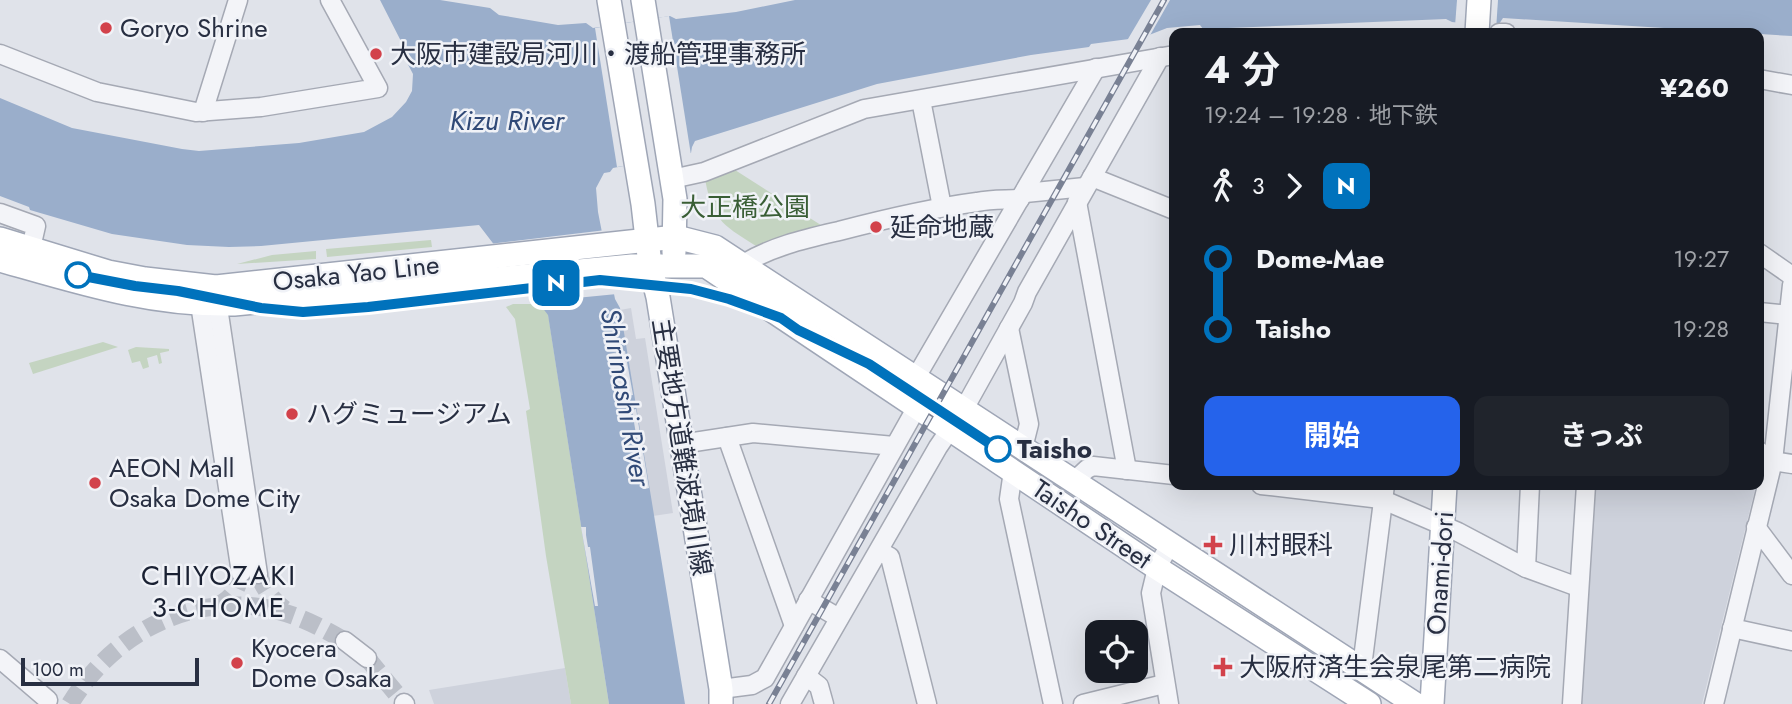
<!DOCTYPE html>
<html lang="ja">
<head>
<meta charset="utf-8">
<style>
  :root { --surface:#171b24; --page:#20242c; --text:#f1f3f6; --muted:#9ea1a6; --accent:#2563eb }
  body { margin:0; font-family:Jost,"Noto Sans JP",sans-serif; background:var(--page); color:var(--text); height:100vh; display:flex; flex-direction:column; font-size:26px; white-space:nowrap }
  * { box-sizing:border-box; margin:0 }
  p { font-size:23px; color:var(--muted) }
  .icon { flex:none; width:38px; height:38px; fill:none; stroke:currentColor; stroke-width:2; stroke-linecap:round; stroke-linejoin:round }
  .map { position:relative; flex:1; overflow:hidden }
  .drawer { position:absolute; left:1169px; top:28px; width:595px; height:462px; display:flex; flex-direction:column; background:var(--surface); border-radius:14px; box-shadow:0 7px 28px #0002 }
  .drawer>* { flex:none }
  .badge { padding:0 14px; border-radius:10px; font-size:24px; line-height:46px }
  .controls { position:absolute; left:1085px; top:620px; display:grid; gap:14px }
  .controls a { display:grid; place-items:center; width:63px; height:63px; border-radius:14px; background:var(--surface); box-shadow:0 7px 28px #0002; font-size:35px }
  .scale { position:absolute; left:21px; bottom:18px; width:178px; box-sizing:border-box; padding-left:7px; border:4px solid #282f42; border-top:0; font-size:19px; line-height:24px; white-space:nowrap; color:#282f42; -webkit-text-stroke:5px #f0f2f7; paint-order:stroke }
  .map>.badge { position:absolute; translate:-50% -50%; box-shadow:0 0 0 4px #fff }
  .legs { display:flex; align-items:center; gap:10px; height:77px; padding:0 35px; font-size:23px }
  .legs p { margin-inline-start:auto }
  .summary { display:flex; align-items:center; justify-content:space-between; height:119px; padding:0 35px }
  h1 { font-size:38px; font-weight:700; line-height:52px }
  .action { display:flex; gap:14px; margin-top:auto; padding:14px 35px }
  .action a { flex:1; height:80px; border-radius:14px; background:var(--accent); color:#fff; font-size:28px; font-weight:700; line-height:80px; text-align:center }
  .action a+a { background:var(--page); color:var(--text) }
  ul { padding:0 35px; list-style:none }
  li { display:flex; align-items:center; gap:24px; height:70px; font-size:26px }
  li i { display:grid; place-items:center; width:10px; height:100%; margin:0 9px; background:currentColor }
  li i::after { content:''; width:18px; height:18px; margin:-9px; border:5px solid; border-radius:50%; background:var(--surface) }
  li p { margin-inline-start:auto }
  li:first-child i { background:linear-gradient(#0000 50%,currentColor 0) }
  li:last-child i { background:linear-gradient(currentColor 50%,#0000 0) }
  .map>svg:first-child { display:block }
  .built { fill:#ced2dc }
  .green { fill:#c4d4c1 }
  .water { fill:#9aaecb }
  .pier { fill:#e0e3ea }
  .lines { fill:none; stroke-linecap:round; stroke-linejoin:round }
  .minor-tunnel { stroke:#bbbfc8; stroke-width:18; stroke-dasharray:18 9; stroke-linecap:butt }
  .minor-casing { stroke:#a5a9b4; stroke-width:21 }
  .major-casing { stroke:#9fa6b6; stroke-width:26 }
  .minor { stroke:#f3f4f8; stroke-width:18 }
  .major { stroke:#fff; stroke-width:23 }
  .rail-casing { stroke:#798194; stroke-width:6 }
  .rail { stroke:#f0f2f7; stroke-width:3.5; stroke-dasharray:10; stroke-linecap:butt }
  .line-1-casing { stroke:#fff; stroke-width:16 }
  .line-1 { stroke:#0072bc; stroke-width:10 }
  .poi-dot { fill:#d2424b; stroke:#f0f2f7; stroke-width:2.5 }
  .stop-1-dot { fill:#fff; stroke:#0072bc; stroke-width:3.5 }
  .labels { text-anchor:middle; stroke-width:5; stroke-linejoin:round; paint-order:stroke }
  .poi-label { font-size:26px; fill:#282f42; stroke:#f0f2f7; text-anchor:start }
  .park-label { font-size:26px; fill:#395e35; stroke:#f0f2f7 }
  .street-label { font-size:26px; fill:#282f42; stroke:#f0f2f7 }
  .stop-label { font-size:26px; font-weight:bold; fill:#282f42; stroke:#f0f2f7; text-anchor:start }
  .water-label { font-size:28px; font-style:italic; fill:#314a77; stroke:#f0f2f7 }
  .neighbourhood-label { font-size:28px; letter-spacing:2px; fill:#1a2133; stroke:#f0f2f7 }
</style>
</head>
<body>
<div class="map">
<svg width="1792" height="704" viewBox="0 0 1792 704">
  <rect width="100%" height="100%" fill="#e0e3ea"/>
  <g class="built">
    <polygon points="631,308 636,339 645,338 673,513 653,516 620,310"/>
    <polygon points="1596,485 1756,485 1702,704 1578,704"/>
    <polygon points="565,668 571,704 434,704 429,690"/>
  </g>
  <g class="green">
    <path d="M735,170l92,59 -66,20c-36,-23 -48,-26 -56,-70z"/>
    <polygon points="431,240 432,247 327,257 326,249"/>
    <polygon points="316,251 316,259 237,264 272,255"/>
    <polygon points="513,304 541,304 548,314 609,704 571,704 546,556 526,411 530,409 515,319 506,307"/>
    <polygon points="103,342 118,347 33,374 29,363"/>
    <polygon points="136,347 169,349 169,351 160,353 162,363 159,364 157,355 147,358 149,367 143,369 140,361 132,363 128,350"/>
  </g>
  <polygon class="water" points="380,0 440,0 490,8 499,15 558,25 586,23 593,28 670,16 676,19 736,12 795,0 1792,0 1792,36 1503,18 1497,27 1452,22 1446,19 1203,29 1200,25 1167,28 1144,37 1091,44 1089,47 1031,55 877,84 695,141 692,147 691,153 613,168 610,172 604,173 596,188 598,212 615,299 620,308 685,704 609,704 548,315 479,225 261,246 229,247 187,245 112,234 30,210 29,207 0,196 0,98 72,128 182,149 199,151 299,143 364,132 392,117 406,102 412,91 413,74 404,57 406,51"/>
  <g class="pier">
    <polygon points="1151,0 1170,0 1148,39 1125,44"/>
    <polygon points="1457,0 1498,0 1496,30 1455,26"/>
    <polygon points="669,16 691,155 617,167 595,28"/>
    <polygon points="606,230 617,294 535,302 489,244"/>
    <polygon points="625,351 633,395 621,397 621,402 616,403 608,354"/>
    <polygon points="636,409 649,488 645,489 632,410"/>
    <polygon points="581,527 586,527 586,535 588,547 590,547 598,606 595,606"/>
  </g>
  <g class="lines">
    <g class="minor-tunnel">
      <path d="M258,574c7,16 15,28 29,37"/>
      <path d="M217,606c16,-8 20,-16 24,-33"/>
      <polyline points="367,658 404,703"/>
      <path d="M70,704c38,-63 105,-104 179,-98 35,2 67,18 96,35"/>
    </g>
    <defs>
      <g id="minor">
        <polyline points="1499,33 1506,33"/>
        <polyline points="0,54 97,92 196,112 261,107 378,88 330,0"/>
        <polyline points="1759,79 1792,85"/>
        <polyline points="921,100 942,207"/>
        <polyline points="203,112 238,0"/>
        <polyline points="1092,177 1174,210"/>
        <polyline points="672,179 704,172 864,109 1174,55"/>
        <polyline points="1025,193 1085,187"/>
        <polyline points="1077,202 1127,470"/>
        <polyline points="0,213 36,226 31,248"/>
        <polyline points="1759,253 1792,276"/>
        <path d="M743,264c30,-18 62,-25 96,-33 46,-12 92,-23 138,-29 14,-3 29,-2 43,-3"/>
        <polyline points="200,292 200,304 241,573"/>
        <polyline points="216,294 258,574"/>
        <polyline points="1759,312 1789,315"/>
        <polyline points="1009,328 1029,424 1023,448"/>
        <polyline points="915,379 1096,68"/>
        <polyline points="727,437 794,626"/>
        <polyline points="681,444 753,433 894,446"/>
        <polyline points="1759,451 1773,461 1792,464"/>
        <polyline points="1013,471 1009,499 1053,704"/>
        <polyline points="1074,481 1087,469 1093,466 1174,475"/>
        <polyline points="1261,485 1381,499 1458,532 1526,568 1578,587"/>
        <polyline points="1756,527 1792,575"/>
        <polyline points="879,551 890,557 927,704"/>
        <polyline points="1526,568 1530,485"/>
        <polyline points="808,600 839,618"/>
        <polyline points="1732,628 1792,641"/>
        <polyline points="345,641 367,658"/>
        <polyline points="0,659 48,700"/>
        <polyline points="1362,667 1385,485"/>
        <polyline points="806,676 819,686 824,704"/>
        <polyline points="721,689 752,685 765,678 922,398"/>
        <polyline points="404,703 405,704"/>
        <polyline points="790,704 938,447 964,409 1023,303 1027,292 1160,57"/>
        <polyline points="1083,704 1164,684"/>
        <polyline points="1169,704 1151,593 1157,568 1170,544"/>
        <polyline points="1572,704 1586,485"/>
        <polyline points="1714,704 1773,461 1792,285"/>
      </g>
      <g id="major">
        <polyline points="609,0 643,204 650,265 658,297 721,689 721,704"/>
        <polyline points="643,0 675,199 674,252"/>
        <polyline points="1477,33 1479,0"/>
        <polyline points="0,239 108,272 145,279 216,287 676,237 715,247 1415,704"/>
        <path d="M0,260c78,22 151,46 234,44l398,-38h74l451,302 212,136"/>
        <polyline points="1432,704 1445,485"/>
      </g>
    </defs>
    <use href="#minor" class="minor-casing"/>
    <use href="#major" class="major-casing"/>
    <use href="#minor" class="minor"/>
    <use href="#major" class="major"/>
    <defs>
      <polyline id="rail" points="769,704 1164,0"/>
    </defs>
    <use href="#rail" class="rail-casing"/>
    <use href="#rail" class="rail"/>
  </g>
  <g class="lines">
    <defs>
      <polyline id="line-1" points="78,275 135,286 178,291 261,308 303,312 368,307 600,280 691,289 729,299 781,318 798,330 869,364 998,449"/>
    </defs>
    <use href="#line-1" class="line-1-casing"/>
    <use href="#line-1" class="line-1"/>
  </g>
  <g class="poi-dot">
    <circle cx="106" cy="28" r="7"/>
    <circle cx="376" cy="54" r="7"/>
    <circle cx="876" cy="227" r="7"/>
    <circle cx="292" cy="414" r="7"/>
    <circle cx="95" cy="483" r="7"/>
    <path d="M1209.5 534.5h7v7h7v7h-7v7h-7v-7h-7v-7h7z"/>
    <circle cx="237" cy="663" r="7"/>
    <path d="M1219.5 656.5h7v7h7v7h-7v7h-7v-7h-7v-7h7z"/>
  </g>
  <g class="stop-1-dot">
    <circle cx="78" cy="275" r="12"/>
    <circle cx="998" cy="449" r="12"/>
  </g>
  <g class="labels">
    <g class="poi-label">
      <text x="120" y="37">Goryo Shrine</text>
      <text x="390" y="63">大阪市建設局河川・渡船管理事務所</text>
      <text x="890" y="236">延命地蔵</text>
      <text x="306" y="423">ハグミュージアム</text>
      <text x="109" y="477">AEON Mall<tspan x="109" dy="30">Osaka Dome City</tspan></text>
      <text x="1229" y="554">川村眼科</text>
      <text x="251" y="657">Kyocera<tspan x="251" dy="30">Dome Osaka</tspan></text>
      <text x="1239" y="676">大阪府済生会泉尾第二病院</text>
    </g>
    <g class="park-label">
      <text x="745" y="216">大正橋公園</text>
    </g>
    <g class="street-label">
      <text transform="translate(356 273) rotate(-6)" y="9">Osaka Yao Line</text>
      <text transform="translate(682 447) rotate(81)" y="9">主要地方道難波境川線</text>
      <text transform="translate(1092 524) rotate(34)" y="9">Taisho Street</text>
      <text transform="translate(1440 573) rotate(-86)" y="9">Onami-dori</text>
    </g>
    <g class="stop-label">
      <text x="1017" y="458">Taisho</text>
    </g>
    <g class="water-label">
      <text x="507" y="130">Kizu River</text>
      <text transform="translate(626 397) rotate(80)" y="10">Shirinashi River</text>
    </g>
    <g class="neighbourhood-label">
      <text x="219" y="585">CHIYOZAKI<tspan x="219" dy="32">3-CHOME</tspan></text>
    </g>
  </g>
</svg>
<div class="controls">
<a><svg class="icon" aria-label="locate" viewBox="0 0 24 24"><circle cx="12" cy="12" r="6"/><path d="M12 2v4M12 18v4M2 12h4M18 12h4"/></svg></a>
</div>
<div class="scale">100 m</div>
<b class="badge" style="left:556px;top:283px;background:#0072bc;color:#fff">N</b>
<section class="drawer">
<div class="summary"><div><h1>4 分</h1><p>19:24 – 19:28 · 地下鉄</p></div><b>¥260</b></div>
<div class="legs"><svg class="icon" aria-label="walk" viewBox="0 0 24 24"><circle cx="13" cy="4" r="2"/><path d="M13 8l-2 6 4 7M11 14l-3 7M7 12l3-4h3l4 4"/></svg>3<svg class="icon" aria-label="forward" viewBox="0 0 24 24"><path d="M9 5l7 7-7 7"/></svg><b class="badge" style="background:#0072bc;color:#fff">N</b></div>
<ul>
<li><i style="color:#0072bc"></i><b>Dome-Mae</b><p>19:27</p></li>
<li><i style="color:#0072bc"></i><b>Taisho</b><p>19:28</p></li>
</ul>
<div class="action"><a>開始</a><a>きっぷ</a></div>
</section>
</div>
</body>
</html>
